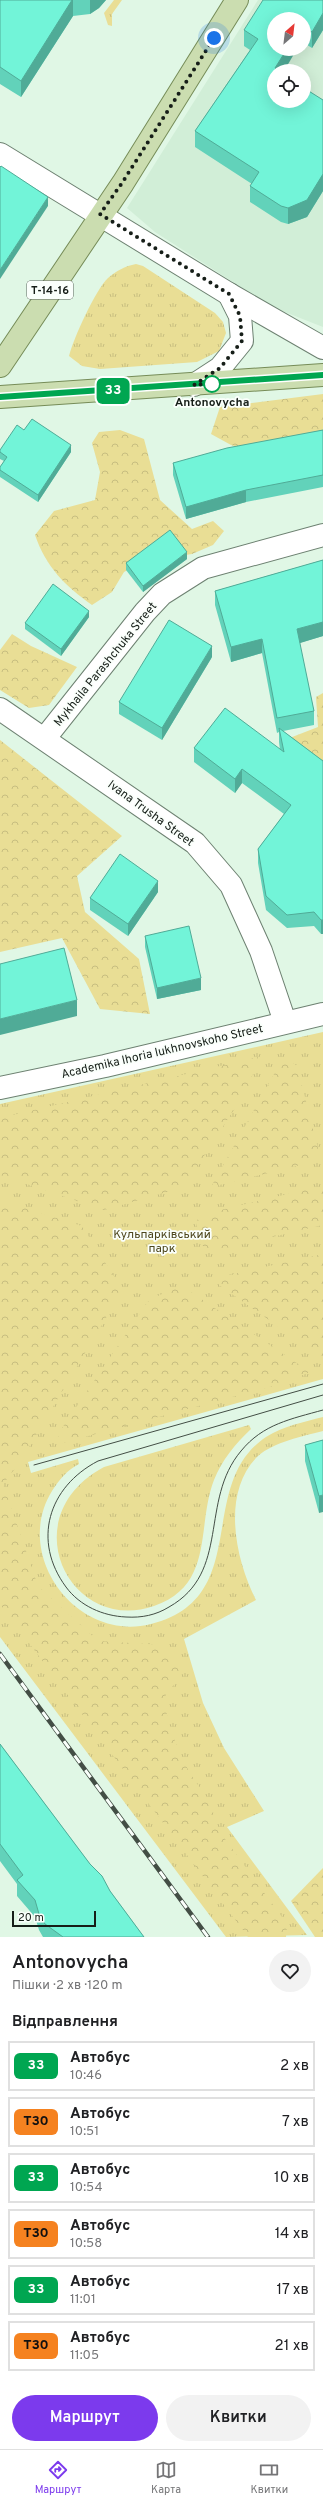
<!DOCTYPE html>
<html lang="uk">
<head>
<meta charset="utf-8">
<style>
  :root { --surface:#fff; --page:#f2f2f2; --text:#202124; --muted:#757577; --line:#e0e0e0; --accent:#7c3aed }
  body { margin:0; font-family:Overpass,sans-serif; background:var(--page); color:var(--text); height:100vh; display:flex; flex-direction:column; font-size:15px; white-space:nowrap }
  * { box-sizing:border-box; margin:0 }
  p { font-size:13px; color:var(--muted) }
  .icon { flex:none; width:22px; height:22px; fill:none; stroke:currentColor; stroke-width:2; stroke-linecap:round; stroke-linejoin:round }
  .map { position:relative; height:1937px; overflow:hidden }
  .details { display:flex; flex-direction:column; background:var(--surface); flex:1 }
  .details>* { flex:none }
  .badge { padding:0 8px; border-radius:6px; font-size:14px; line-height:26px }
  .needle { width:26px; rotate:28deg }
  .tools { position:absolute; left:267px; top:12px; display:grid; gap:8px }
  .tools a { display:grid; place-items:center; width:44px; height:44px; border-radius:50%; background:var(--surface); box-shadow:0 4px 16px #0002; font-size:20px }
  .scale { position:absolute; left:12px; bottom:10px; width:84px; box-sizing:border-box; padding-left:4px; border:2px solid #161e18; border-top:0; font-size:11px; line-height:14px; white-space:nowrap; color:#161e18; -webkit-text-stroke:3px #fafffb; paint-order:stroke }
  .you { position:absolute; width:20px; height:20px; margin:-10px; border:3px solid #fff; border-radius:50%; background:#1a73e8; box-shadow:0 0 0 6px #1a73e833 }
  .map>.badge { position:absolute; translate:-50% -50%; box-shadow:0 0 0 2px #fff }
  h2 { padding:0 12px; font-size:15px; line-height:36px }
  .round { display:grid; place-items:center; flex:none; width:42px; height:42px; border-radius:21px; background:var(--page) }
  .overview { display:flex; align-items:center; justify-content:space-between; height:68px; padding:0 12px }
  h1 { font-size:19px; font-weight:600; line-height:30px }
  .action { display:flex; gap:8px; margin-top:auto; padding:8px 12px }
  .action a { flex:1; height:46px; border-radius:24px; background:var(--accent); color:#fff; font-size:16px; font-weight:600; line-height:46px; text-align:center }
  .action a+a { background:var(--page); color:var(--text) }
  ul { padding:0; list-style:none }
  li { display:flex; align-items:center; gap:12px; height:50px; margin:0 8px 6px; padding:0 4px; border:2px solid var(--line); border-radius:0px }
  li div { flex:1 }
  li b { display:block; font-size:15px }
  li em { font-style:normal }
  li .badge { min-width:44px; font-weight:700; text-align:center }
  .tabs { display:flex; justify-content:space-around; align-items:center; height:56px; border-top:1px solid var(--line); background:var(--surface); font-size:11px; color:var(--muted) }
  .tabs a { display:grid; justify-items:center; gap:2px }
  .tabs .selected { color:var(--accent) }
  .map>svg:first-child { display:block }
  .built { fill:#d1eed7; fill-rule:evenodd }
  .grass { fill:url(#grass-tufts) }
  .forest { fill:url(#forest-crowns) }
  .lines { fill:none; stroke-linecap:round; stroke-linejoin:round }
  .minor-casing { stroke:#6d8171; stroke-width:24 }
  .major-casing { stroke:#768c58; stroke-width:24 }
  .minor { stroke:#fff; stroke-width:22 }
  .major { stroke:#cbddb0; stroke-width:22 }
  .tram { stroke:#434e45; stroke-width:1 }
  .rail-casing { stroke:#434e45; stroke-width:4.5 }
  .rail { stroke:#fafffb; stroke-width:3; stroke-dasharray:9; stroke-linecap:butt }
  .wall { fill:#62d2ba }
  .shaded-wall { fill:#50ab97 }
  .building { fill:#72f4d8; stroke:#50ab97 }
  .line-casing { stroke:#fff; stroke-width:9 }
  .line { stroke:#00a651; stroke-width:6 }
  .walk { stroke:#161e18; stroke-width:4; stroke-dasharray:0 7.2 }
  .stop-dot { fill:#fff; stroke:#00a651; stroke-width:2 }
  .labels { text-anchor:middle; stroke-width:3.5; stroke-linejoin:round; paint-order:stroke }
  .shield { fill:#fafffb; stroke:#5a625c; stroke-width:1 }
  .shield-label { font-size:11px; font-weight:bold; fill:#161e18 }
  .stop-label { font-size:12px; font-weight:bold; fill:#161e18; stroke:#fafffb }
  .street-label { font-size:12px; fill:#161e18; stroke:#fafffb }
  .park-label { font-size:12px; fill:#4d461c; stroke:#fafffb }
</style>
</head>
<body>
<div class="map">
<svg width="323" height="1937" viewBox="0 0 323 1937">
  <defs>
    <pattern id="grass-tufts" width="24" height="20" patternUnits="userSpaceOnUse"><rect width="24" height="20" fill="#e9de95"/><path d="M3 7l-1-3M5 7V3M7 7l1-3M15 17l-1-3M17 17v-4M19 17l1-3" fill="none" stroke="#c7be80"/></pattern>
    <pattern id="forest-crowns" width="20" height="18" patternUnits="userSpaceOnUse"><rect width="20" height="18" fill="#e9de95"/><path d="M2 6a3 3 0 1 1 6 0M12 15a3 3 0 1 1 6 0" fill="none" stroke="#c7be80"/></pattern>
  </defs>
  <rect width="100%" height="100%" fill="#e0f7e5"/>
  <path class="built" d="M258,0h65v327l-51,-20 -117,-75 -28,-24zM274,19h30v30h-30zM274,71h30v30h-30z"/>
  <g class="grass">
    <polygon points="114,0 122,0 112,14 112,26 108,25 104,13"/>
    <path d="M136,264l7,2 72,47 8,9 3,11 -7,18 -22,11 -97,7 -18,-3 -13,-10c4,-17 27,-67 39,-78 8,-7 17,-12 28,-14z"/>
    <path d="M323,1032v347l-295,83 3,11 47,-14 1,5c-12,6 -20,16 -27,27 -40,65 25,152 99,133 103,-26 43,-139 115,-187 17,-11 38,-15 57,-20v14c-20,5 -49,11 -65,25 -37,36 -23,103 -2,144l-72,39 19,64 21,45 40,63 -37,16 80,108 -81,2 -226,-300v-533z"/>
    <path d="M249,1425l2,4c-16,15 -29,31 -37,51 -18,46 1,105 -60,126 -84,29 -143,-89 -50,-139z"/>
  </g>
  <g class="forest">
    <polygon points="323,394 323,435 253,452 231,445 211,434 220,407"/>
    <path d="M120,430l24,9 16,61 32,29 21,-8 11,10 -11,14 -21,9 -47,7 -21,11 -12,20 -20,13c-27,-19 -46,-38 -57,-70l19,-24 41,-11 5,-28 -8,-29 7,-11z"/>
    <polygon points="12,634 31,646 77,667 49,705 29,708 0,690 0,650"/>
    <polygon points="323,693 323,767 287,739 318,727 316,697"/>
    <polygon points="0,740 122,836 77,876 85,912 139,959 150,1014 100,1009 62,938 0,952"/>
    <polygon points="258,1057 248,1088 184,1187 104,1210 0,1175 0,1118"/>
    <polygon points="288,1059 297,1066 321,1160 211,1187 278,1067"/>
    <polygon points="317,1187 323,1188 323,1225 205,1253 196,1223 200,1215"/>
    <path d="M0,1200l82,26 35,55 2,15 -99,166 -17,22 35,102 60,55 66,4 13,16 5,13 -19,25c11,45 20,70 51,107l-2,15 75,103 -1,13h-38l-248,-333z"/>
    <polygon points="323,1254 323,1358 219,1285 224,1276"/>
    <polygon points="175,1288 188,1290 310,1372 284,1383 59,1444 58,1434 149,1300"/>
    <polygon points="323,1868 323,1937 315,1937 291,1901"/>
  </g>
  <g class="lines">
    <defs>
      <g id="minor">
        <polyline points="0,154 229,294 323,348"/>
        <polyline points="194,385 220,368 242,341 240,316 229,294"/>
        <polyline points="0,709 195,843 231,885 261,951 285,1022"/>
        <polyline points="45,738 145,612 162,594 203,568 323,535"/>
        <polyline points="0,1088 105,1066 323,1014"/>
      </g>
      <g id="major">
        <polyline points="0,366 123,183 237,0"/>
        <polyline points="0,397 323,375"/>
      </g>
    </defs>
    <use href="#minor" class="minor-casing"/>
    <use href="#major" class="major-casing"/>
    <use href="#minor" class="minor"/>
    <use href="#major" class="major"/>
    <g class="tram">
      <path d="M323,1395l-225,66c-50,26 -66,80 -32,126 14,19 37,29 60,30 16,1 30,-2 43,-10 62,-35 30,-106 72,-156 22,-27 50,-32 82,-41"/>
      <polyline points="34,1465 323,1384"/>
    </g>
    <defs>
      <polyline id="rail" points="0,1654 208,1937"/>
    </defs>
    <use href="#rail" class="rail-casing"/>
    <use href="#rail" class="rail"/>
  </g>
  <g class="wall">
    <polygon points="0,0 106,0 99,8 90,14 73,16 21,97 0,84"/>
    <polygon points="323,0 323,30 312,48 304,43 304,19 274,71 323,100 323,191 307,217 288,224 281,222 250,202 250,186 252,184 195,147 195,131 250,50 244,46 244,30"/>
    <polygon points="24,430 71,452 38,502 0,477 0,467 4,461 0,459 0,450"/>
    <polygon points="323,430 323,487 246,502 186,519 173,475 173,463"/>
    <polygon points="187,559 143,592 126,570 126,563"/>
    <polygon points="323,560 323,636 299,643 314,711 314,725 283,731 323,761 321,934 314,926 287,928 266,910 258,863 258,849 284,814 242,783 235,793 194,762 194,748 280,750 279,742 279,732 277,733 262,653 231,662 215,605 215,591"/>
    <polygon points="89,617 61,656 25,629 25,623"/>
    <polygon points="212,657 162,740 119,714 119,702"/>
    <polygon points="158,892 128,936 90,910 90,898"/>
    <polygon points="145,936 201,990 157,999 145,947"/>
    <polygon points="323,1440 319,1513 305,1461 305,1445"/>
    <polygon points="0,1744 110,1891 144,1937 43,1937 39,1930 35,1917 17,1896 17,1884 0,1861"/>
  </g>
  <g class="shaded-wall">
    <polygon points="72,0 73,0 73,16 21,97 21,81"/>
    <polygon points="90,0 106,0 99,8 90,14"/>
    <polygon points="323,13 323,30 312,48 312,32"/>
    <polygon points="287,49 297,49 284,71 275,71 275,68"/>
    <polygon points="323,174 323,191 307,217 288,224 288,208"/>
    <polygon points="48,197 48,206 0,279 0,270"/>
    <polygon points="71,445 71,452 38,502 38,495"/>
    <polygon points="246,490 246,502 186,519 186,507"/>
    <polygon points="187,552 187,559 143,592 143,586"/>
    <polygon points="89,611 89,617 61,656 61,649"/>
    <polygon points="323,622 323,636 297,644 297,629"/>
    <polygon points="262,639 262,653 231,662 231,647"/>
    <polygon points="212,646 212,657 162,740 162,728"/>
    <polygon points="242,769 242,783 235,793 235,779"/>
    <polygon points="158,881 158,892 128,936 128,924"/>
    <rect x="321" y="920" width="2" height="14"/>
    <polygon points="201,978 201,990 157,999 157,988"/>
    <polygon points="77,1000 77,1016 0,1035 0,1019"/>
    <polygon points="323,1495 323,1512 319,1513 319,1496"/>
  </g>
  <g class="building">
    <polygon points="0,0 72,0 21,81 0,67"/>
    <polygon points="263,0 323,0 323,13 312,32 304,27 304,19 274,19 274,49 287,49 275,68 279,71 274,71 274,101 304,101 304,88 323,100 323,174 307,200 288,208 281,206 250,186 259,172 195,131 258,39 244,30"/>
    <polygon points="1,166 48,197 0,270 0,167"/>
    <polygon points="32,419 71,445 38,495 0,470 0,467 7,457 0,452 0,450 17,425 24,430"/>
    <polygon points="323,430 323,475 246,490 186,507 173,463 227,448"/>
    <polygon points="170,530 187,552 143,586 126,563"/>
    <polygon points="323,560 323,622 297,629 314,711 277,718 262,639 231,647 215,591"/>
    <polygon points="53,584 89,611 61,649 25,623"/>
    <polygon points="169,620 212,646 162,728 119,702"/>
    <polygon points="225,708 284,752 279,728 323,761 323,920 321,920 314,912 287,915 266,896 258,849 291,805 242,769 235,779 194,748"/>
    <polygon points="120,854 158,881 128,924 90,898"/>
    <polygon points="189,926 201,978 157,988 145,936"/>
    <polygon points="64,948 77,1000 0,1019 0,964"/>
    <polygon points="323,1440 323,1495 319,1496 305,1445"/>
    <polygon points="0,1744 90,1864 102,1876 110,1891 144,1937 63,1937 45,1924 39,1914 35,1900 17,1880 23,1875 0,1844"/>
  </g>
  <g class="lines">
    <defs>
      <polyline id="line" points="0,397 323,375"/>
    </defs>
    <use href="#line" class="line-casing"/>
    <use href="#line" class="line"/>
    <polyline class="walk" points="212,384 217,383 194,385 220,368 242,341 240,316 229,294 100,214 122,183 214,38"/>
  </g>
  <circle class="stop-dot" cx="212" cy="384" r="8"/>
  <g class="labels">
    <rect class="shield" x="27" y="281" width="46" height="18" rx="3"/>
    <g class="shield-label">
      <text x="50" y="294">Т-14-16</text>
    </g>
    <g class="stop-label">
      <text x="212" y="406">Antonovycha</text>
    </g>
    <g class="street-label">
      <text transform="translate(105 664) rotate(-51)" y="4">Mykhaila Parashchuka Street</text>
      <text transform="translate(151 813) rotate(36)" y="4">Ivana Trusha Street</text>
      <text transform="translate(162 1051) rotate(-13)" y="4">Academika Ihoria Iukhnovskoho Street</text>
    </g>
    <g class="park-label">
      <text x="162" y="1238">Кульпарківський<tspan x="162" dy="14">парк</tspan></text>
    </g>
  </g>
</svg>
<div class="tools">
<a><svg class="needle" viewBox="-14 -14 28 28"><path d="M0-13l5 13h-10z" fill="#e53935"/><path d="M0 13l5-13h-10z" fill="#757577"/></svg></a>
<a><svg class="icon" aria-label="locate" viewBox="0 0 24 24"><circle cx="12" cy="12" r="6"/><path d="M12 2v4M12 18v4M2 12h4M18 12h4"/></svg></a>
</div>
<div class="scale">20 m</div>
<div class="you" style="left:214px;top:38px"></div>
<b class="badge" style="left:113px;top:391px;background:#00a651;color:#fff">33</b>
</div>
<section class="details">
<div class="overview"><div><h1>Antonovycha</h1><p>Пішки · 2 хв · 120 m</p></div><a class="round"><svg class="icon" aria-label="heart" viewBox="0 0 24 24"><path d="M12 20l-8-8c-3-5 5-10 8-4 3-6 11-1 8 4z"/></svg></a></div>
<h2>Відправлення</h2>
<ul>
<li><span class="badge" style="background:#00a651;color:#fff">33</span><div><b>Автобус</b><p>10:46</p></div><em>2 хв</em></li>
<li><span class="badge" style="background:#f58220;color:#111">Т30</span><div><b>Автобус</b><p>10:51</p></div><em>7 хв</em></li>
<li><span class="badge" style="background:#00a651;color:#fff">33</span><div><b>Автобус</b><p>10:54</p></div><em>10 хв</em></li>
<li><span class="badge" style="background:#f58220;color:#111">Т30</span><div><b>Автобус</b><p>10:58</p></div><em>14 хв</em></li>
<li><span class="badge" style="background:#00a651;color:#fff">33</span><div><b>Автобус</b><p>11:01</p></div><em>17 хв</em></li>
<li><span class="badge" style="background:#f58220;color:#111">Т30</span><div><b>Автобус</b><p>11:05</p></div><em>21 хв</em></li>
</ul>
<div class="action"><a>Маршрут</a><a>Квитки</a></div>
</section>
<nav class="tabs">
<a class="selected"><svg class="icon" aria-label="directions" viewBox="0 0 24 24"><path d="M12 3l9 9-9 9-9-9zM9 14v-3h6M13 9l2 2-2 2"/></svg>Маршрут</a>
<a><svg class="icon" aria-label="map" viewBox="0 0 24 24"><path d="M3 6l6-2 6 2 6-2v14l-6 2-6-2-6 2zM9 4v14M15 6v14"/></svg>Карта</a>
<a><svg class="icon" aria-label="tickets" viewBox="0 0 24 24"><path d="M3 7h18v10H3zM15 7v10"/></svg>Квитки</a>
</nav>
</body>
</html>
